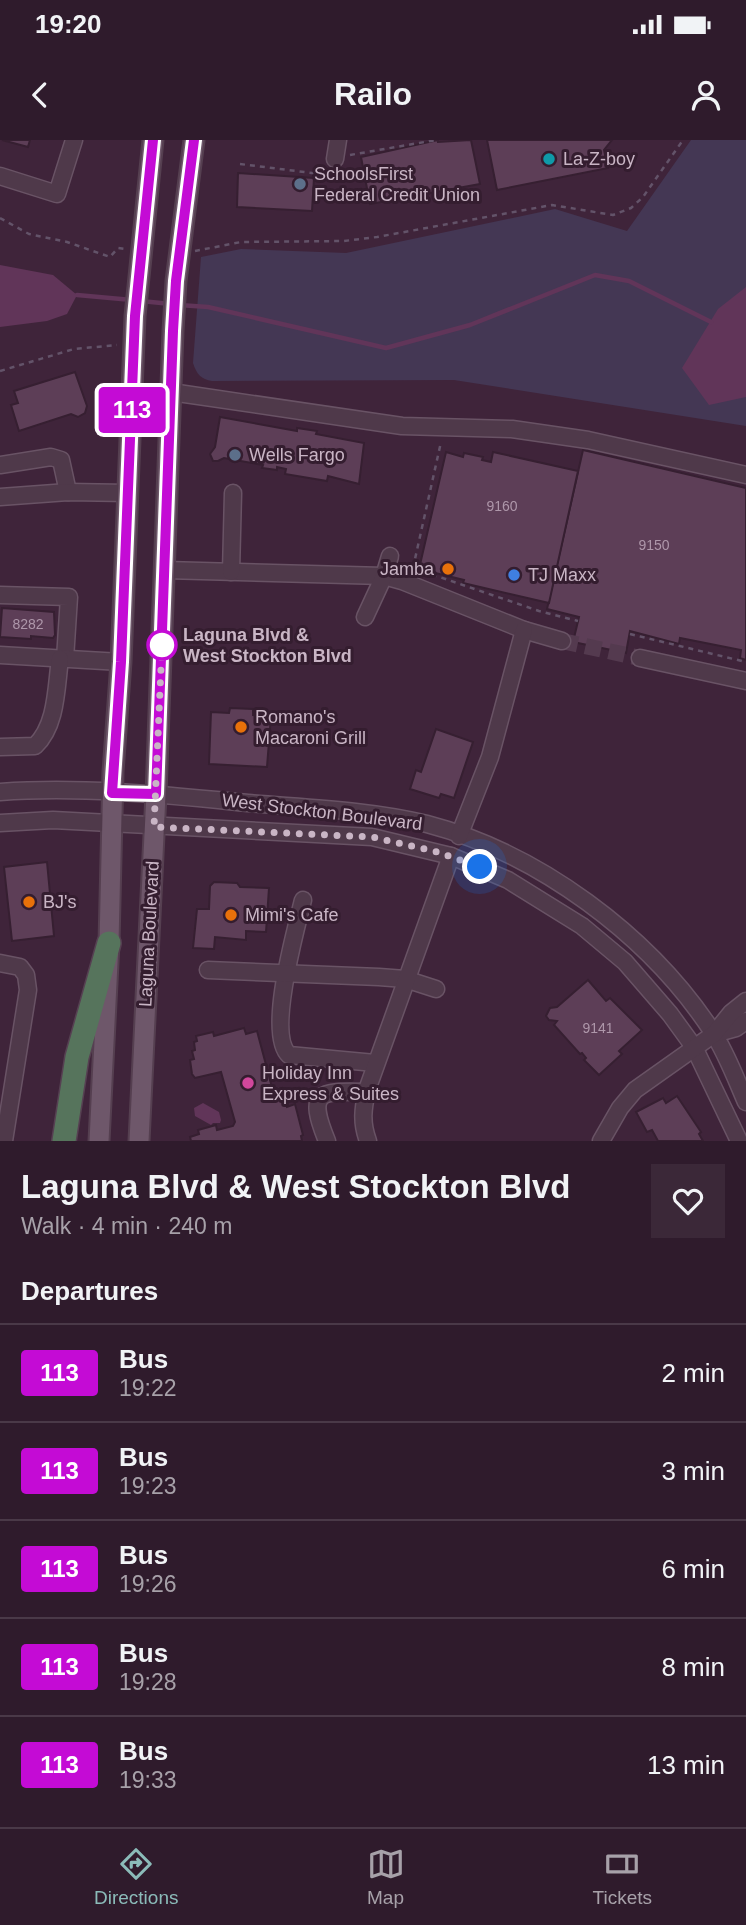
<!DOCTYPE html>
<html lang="en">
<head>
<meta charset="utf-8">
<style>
  :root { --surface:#2f1b2c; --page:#3b2838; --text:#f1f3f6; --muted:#a7a1a9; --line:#4a3948; --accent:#8bbbb9 }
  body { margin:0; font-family:Helvetica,sans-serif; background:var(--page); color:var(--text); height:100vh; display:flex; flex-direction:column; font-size:26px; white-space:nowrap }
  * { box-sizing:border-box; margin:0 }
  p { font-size:23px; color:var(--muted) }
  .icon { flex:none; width:38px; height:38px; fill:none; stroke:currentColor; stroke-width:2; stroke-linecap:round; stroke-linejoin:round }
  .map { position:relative; height:1001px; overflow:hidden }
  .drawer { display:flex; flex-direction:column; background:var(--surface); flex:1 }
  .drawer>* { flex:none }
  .badge { padding:0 14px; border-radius:5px; font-size:24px; line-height:46px }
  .you { position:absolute; width:35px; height:35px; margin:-18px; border:5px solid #fff; border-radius:50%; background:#1a73e8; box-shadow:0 0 0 10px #1a73e833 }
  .map>.badge { position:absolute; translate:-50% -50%; box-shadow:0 0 0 4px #fff }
  h2 { padding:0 21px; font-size:26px; line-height:63px }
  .round { display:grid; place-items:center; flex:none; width:74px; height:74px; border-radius:0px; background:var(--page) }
  .overview { display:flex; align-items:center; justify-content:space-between; height:119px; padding:0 21px }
  h1 { font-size:33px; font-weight:800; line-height:52px }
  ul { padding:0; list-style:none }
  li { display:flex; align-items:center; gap:21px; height:98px; padding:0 21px; border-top:2px solid var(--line) }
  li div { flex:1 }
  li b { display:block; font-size:26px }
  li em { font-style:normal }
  li .badge { min-width:77px; font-weight:700; text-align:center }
  .status { display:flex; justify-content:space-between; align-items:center; height:49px; padding:0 35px; background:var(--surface); direction:ltr }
  .status svg { height:19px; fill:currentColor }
  header { display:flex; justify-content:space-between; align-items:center; height:91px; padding:0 21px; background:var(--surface); font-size:32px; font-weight:800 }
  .menu { display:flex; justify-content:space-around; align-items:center; height:98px; border-top:2px solid var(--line); background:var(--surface); font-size:19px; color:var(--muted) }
  .menu a { display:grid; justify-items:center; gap:4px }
  .menu .selected { color:var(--accent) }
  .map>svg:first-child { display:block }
  .green { fill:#443754 }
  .water { fill:#613559 }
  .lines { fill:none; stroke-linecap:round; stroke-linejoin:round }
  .stream { stroke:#613559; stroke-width:4.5 }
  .building { fill:#5d3e57; stroke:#361f31; stroke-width:2 }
  .minor-tunnel { stroke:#543a4f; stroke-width:16; stroke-dasharray:16 8; stroke-linecap:butt }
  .minor-casing { stroke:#695365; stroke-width:19 }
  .major-casing { stroke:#553f50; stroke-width:23 }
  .highway-casing { stroke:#564052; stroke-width:26 }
  .path { stroke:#635369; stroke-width:2.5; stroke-dasharray:5 5; stroke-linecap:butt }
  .minor { stroke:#4f394a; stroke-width:16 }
  .major { stroke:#6e576a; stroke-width:19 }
  .highway { stroke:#56745c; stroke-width:23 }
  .line-casing { stroke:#fff; stroke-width:16 }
  .line { stroke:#c40bd5; stroke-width:10 }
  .walk { stroke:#c9b5c5; stroke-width:7; stroke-dasharray:0 12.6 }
  .culture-dot { fill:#0f9aa8; stroke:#341d2f; stroke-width:2.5 }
  .service-dot { fill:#5c6f8a; stroke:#341d2f; stroke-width:2.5 }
  .food-dot { fill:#e8710a; stroke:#341d2f; stroke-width:2.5 }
  .shop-dot { fill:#3f7fe0; stroke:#341d2f; stroke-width:2.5 }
  .stop-dot { fill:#fff; stroke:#c40bd5; stroke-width:3.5 }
  .hotel-dot { fill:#d1479c; stroke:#341d2f; stroke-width:2.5 }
  .labels { text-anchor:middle; stroke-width:6; stroke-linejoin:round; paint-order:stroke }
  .number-label { font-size:14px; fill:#ae97aa }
  .poi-label { font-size:18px; fill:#c9b5c5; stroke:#341d2f; text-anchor:start }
  .stop-label { font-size:18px; font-weight:bold; fill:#c9b5c5; stroke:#341d2f; text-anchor:start }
  .street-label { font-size:18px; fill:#c9b5c5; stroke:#341d2f }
</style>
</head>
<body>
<div class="status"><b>19:20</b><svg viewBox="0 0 49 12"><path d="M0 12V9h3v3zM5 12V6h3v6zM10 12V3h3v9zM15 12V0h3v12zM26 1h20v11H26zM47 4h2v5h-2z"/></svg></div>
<header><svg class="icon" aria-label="back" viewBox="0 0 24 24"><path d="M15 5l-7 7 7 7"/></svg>Railo<svg class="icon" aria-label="person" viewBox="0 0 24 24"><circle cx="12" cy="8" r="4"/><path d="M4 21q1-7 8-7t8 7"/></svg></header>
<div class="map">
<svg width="746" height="1001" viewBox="0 0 746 1001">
  <rect width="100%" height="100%" fill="#3f243a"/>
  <path class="green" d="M691,0h55v286l-292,-46 -242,1c-11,-2 -15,-6 -19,-18l8,-106 40,-8 105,4 209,-44 72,22z"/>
  <g class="water">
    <polygon points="0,125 53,135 77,155 67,174 47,181 0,187"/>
    <polygon points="746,147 746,257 709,265 682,228 718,169"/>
    <polygon points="203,963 219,972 221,980 220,983 213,983 211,985 195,976 194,968"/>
  </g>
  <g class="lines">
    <g class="stream">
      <polyline points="77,155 132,160"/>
      <polyline points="141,161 171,164"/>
      <polyline points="179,165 208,167 386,208 470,185 595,135 629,141 711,182"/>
    </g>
  </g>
  <g class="building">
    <polygon points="2,0 30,0 28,7"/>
    <polygon points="438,0 438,2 471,0 480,44 370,64 361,17"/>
    <polygon points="487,0 612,0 604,10 608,28 497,50"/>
    <polygon points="238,33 314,38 312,71 237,67"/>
    <polygon points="75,232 87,266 85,273 78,277 71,274 19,291 11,265 18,263 14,251"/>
    <polygon points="220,277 297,291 297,288 317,291 316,294 364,303 359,344 328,336 327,341 285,334 286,329 277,327 277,330 262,328 263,325 224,318 218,321 213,321 210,314 215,307"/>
    <polygon points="583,310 746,348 746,520 740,518 741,510 680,498 679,504 630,491 626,513 573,502 579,477 547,469"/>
    <polygon points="446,312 463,317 464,313 483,317 482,320 491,322 493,312 578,331 549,463 463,443 464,440 419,429"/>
    <polygon points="2,468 54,472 55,495 53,498 31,496 31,499 0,497"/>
    <polygon points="230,568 253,569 253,575 271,576 267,627 209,624 211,572 229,573"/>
    <polygon points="436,589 473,602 454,658 441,654 439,658 410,649 416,630 421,632"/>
    <polygon points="47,722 54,796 12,801 4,727"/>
    <polygon points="214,742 237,743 240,747 269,748 266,792 246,791 246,800 215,797 214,809 193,808 197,769 209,769 210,746"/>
    <polygon points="588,840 606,861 610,858 642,890 619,911 622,914 599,935 584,920 586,918 582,913 580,914 554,885 557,881 549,880 546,876 550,868 557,867"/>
    <polygon points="244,888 246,894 257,891 273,951 282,948 287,967 295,964 303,995 301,996 302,1001 191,1001 190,997 199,994 198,990 216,985 217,990 233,986 235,982 221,932 195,938 192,934 190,920 194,919 192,911 195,910 194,902 197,901 196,896 213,892 214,896"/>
    <polygon points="677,956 701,992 699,994 703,1001 658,1001 652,990 647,992 636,972 663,958 666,963"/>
  </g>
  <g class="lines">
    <polyline class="minor-tunnel" points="562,501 640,518"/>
    <defs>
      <g id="minor">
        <polyline points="335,19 338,0"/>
        <polyline points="0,36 57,54 74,0"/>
        <polyline points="171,252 402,286 512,289 588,300 746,335"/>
        <polyline points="0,325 51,317 61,320 68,352"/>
        <polyline points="0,357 68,352 128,353"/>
        <polyline points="165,430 384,436 402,441 524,490 562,501"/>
        <polyline points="231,432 233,353"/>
        <polyline points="0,455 69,457 65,519"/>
        <polyline points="365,477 384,436 390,416"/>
        <polyline points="0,515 121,522"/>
        <polyline points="640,518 746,541"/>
        <path d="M0,607l35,-1c22,-21 21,-58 25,-87"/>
        <path d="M0,652c82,-6 166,3 248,11 58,5 122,7 179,21 111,29 222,111 285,207 14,21 24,48 34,71"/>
        <polyline points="0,683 53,680 372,697 451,716 508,740 582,786 625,822 670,874 694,907 739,1001"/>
        <polyline points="459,696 490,617 524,490"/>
        <path d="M303,760c-7,29 -37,134 -14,155l86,8"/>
        <polyline points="0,823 20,827 26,835 28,850 4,1001"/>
        <polyline points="208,830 379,837 405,839 436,849"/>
        <polyline points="714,894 736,888 746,881"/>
        <path d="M327,1001c-21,-51 -7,-50 39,-49"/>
        <path d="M368,1001c-7,-19 -5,-32 -1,-51l84,-234"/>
        <polyline points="601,1001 620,968 635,950 714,894 731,873 746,861"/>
      </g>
      <g id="major">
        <polyline points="99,1001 109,803 113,632 121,522 135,176 153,0"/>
        <polyline points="139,1001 156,654 173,191 176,141 194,0"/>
      </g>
      <polyline id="highway" points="64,1001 77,917 109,803"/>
    </defs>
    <use href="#minor" class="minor-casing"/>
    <use href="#major" class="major-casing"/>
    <use href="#highway" class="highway-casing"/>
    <g class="path">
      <polyline points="350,15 436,0"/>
      <polyline points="240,24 320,34 322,26"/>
      <polyline points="0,78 29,94 67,102 110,117 118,108 125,109"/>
      <polyline points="195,111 241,102 344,101 377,97 552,65 613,75 631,68 643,57 683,0"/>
      <polyline points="0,231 74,209 117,205"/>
      <polyline points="413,428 539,471 578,481"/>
      <polyline points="413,428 441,302"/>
      <polyline points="630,494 746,522"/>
    </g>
    <use href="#minor" class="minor"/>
    <use href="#major" class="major"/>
    <use href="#highway" class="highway"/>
  </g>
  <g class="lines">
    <defs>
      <polyline id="line" points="153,0 135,176 121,522 112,653 156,654 173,191 176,141 194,0"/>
    </defs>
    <use href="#line" class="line-casing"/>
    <use href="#line" class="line"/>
    <polyline class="walk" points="162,505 154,687 372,697 434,711 480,727"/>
  </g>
  <circle class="culture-dot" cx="549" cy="19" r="7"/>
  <g class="service-dot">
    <circle cx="300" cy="44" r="7"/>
    <circle cx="235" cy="315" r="7"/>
  </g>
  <g class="food-dot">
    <circle cx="448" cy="429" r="7"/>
    <circle cx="241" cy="587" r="7"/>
    <circle cx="29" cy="762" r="7"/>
    <circle cx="231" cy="775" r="7"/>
  </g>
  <circle class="shop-dot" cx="514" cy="435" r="7"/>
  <circle class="stop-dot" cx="162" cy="505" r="14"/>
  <circle class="hotel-dot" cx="248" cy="943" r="7"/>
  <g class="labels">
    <g class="number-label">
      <text x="502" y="371">9160</text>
      <text x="654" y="410">9150</text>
      <text x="28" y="489">8282</text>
      <text x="598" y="893">9141</text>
    </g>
    <g class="poi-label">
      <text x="563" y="25">La-Z-boy</text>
      <text x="314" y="40">SchoolsFirst<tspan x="314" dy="21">Federal Credit Union</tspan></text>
      <text x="249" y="321">Wells Fargo</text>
      <text x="434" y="435" text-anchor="end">Jamba</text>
      <text x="528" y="441">TJ Maxx</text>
      <text x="255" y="583">Romano's<tspan x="255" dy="21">Macaroni Grill</tspan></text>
      <text x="43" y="768">BJ's</text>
      <text x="245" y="781">Mimi's Cafe</text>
      <text x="262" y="939">Holiday Inn<tspan x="262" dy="21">Express &amp; Suites</tspan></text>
    </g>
    <g class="stop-label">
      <text x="183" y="501">Laguna Blvd &amp;<tspan x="183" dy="21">West Stockton Blvd</tspan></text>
    </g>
    <g class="street-label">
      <text transform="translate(322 672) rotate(7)" y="6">West Stockton Boulevard</text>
      <text transform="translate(149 794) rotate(-87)" y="6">Laguna Boulevard</text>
    </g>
  </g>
</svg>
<div class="you" style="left:480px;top:727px"></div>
<b class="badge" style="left:132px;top:270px;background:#c40bd5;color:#fff">113</b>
</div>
<section class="drawer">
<div class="overview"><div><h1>Laguna Blvd &amp; West Stockton Blvd</h1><p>Walk · 4 min · 240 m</p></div><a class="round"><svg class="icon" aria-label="heart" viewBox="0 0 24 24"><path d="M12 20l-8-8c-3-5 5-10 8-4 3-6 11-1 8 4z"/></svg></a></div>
<h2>Departures</h2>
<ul>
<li><span class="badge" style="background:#c40bd5;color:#fff">113</span><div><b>Bus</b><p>19:22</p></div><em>2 min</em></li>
<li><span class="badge" style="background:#c40bd5;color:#fff">113</span><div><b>Bus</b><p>19:23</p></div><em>3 min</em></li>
<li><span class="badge" style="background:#c40bd5;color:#fff">113</span><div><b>Bus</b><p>19:26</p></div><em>6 min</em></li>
<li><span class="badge" style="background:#c40bd5;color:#fff">113</span><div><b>Bus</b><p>19:28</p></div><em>8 min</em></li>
<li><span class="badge" style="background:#c40bd5;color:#fff">113</span><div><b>Bus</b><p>19:33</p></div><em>13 min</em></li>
</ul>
</section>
<nav class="menu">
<a class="selected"><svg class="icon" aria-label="directions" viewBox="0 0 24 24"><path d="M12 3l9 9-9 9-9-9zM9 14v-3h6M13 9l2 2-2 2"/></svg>Directions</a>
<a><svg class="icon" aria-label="map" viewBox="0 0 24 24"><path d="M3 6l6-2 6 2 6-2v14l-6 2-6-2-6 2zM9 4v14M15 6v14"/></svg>Map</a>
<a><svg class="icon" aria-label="tickets" viewBox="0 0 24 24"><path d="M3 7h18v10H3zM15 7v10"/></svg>Tickets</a>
</nav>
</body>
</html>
